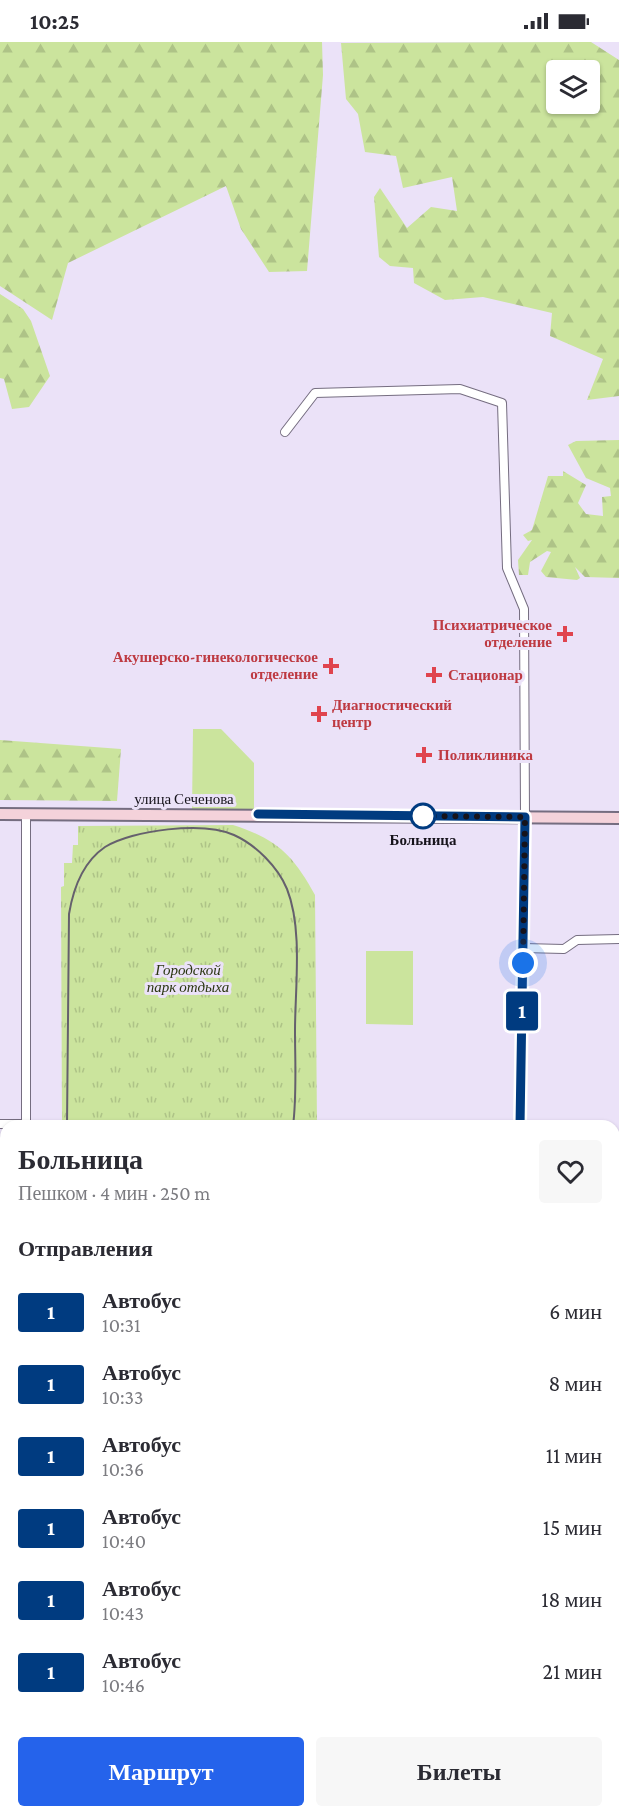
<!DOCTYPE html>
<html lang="ru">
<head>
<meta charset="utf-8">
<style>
  :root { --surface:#fff; --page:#f7f7f7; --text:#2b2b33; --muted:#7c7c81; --accent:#2563eb }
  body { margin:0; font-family:"Crimson Pro",serif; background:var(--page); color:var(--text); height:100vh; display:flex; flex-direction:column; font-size:22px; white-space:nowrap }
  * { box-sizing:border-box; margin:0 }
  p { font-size:20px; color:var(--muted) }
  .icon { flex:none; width:33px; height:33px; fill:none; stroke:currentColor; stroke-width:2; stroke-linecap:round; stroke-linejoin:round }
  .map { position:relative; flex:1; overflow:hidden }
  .panel { position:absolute; left:0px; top:1078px; width:620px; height:698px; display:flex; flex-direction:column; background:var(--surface); border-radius:18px 18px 0 0; box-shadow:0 2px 4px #0004 }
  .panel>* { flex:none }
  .badge { padding:0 12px; border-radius:4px; font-size:21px; line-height:39px }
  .buttons { position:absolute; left:546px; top:18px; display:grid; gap:12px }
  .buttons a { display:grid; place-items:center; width:54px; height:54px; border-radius:6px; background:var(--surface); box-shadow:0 2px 4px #0004; font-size:30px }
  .you { position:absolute; width:30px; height:30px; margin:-15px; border:4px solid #fff; border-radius:50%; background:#1a73e8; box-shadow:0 0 0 9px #1a73e833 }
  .map>.badge { position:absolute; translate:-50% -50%; box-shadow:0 0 0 3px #fff }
  h2 { padding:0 18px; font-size:22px; line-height:54px }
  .round { display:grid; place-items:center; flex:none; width:63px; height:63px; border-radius:6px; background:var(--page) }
  .summary { display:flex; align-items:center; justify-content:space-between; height:102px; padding:0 18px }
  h1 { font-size:28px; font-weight:600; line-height:45px }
  .primary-button { display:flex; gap:12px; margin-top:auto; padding:12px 18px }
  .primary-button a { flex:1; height:69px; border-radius:6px; background:var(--accent); color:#fff; font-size:24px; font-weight:600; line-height:69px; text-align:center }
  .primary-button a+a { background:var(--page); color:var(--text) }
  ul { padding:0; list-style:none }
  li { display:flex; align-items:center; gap:18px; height:72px; padding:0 18px }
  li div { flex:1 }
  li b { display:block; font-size:22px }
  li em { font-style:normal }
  li .badge { min-width:66px; font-weight:700; text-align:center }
  .status { display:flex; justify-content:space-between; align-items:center; height:42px; padding:0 30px; background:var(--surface); direction:ltr }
  .status svg { height:16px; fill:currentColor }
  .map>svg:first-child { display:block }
  .grass { fill:#cbe49d }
  .forest { fill:url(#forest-firs); fill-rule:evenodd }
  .park { fill:url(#park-tufts) }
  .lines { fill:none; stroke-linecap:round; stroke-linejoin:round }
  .minor-casing { stroke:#756d80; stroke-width:10 }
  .tertiary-casing { stroke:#756d80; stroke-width:12 }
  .secondary-casing { stroke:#756d80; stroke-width:14 }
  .minor { stroke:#fff; stroke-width:8 }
  .tertiary { stroke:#fff; stroke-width:9 }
  .secondary { stroke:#f4d2da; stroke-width:10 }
  .rail { stroke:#65606d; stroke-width:2 }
  .line-casing { stroke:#fff; stroke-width:14 }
  .line { stroke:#003b80; stroke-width:9 }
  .walk { stroke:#16131b; stroke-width:6; stroke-dasharray:0 10.8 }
  .health-dot { fill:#e0444e; stroke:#ebe2f8; stroke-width:2 }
  .stop-dot { fill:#fff; stroke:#003b80; stroke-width:3 }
  .labels { text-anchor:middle; stroke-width:6; stroke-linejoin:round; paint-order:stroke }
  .health-label { font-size:15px; font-weight:bold; fill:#be3a42; stroke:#ebe2f8; text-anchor:start }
  .street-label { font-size:15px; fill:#16131b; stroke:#ebe2f8 }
  .stop-label { font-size:15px; font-weight:bold; fill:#16131b; stroke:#ebe2f8 }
  .park-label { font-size:15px; font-style:italic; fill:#2b3612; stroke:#ebe2f8 }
</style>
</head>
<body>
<div class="status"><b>10:25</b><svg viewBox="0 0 49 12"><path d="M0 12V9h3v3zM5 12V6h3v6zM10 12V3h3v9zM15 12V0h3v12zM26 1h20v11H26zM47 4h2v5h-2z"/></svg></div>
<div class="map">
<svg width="619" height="1775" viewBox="0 0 619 1775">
  <defs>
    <pattern id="forest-firs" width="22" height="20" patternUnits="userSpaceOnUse" patternTransform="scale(1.5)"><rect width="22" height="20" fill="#cbe49d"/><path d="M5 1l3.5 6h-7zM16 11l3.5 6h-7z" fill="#aec387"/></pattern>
    <pattern id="park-tufts" width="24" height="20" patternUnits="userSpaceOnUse" patternTransform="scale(1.5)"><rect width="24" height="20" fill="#cbe49d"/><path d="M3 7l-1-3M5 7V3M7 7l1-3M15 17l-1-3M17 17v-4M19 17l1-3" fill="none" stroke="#aec387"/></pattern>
  </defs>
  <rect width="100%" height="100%" fill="#ebe2f8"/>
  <g class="grass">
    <polygon points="193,687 221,687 254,721 254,768 192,768"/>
    <polygon points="366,909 413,909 413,983 366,982"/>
  </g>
  <g class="forest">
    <polygon points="0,0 322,0 323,33 307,229 269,230 241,187 226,144 68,221 52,278 0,244"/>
    <path d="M591,0l28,18v336l-32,4 16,-41 -53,-23 2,-23 -69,-16 -38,3 -31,-17 -1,-15 -23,-2 -11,-9 -5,-60 6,-9 27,40 24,-21 26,4 -5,-34 -49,11 -7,-32 -31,-4 -7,-38 -12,-15 -5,-56zM556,28h34v34h-34z"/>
    <polygon points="0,252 23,267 31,279 50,334 29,365 12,367 4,337 0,336"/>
    <polygon points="619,398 619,536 585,535 575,525 580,536 577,538 546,535 541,529 551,510 547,509 530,520 528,533 519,533 518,518 532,498 528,499 523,493 532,488 548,434 563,434 563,429 586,443 578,461 586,472 603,474 602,455 611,454 610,446 586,436 568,403 576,399"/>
    <polygon points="0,698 121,707 117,759 0,758"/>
  </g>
  <path class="park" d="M233,783c44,14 60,30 82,70l2,231h-282v-4l27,-1 -1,-234 3,-1v-23h8l1,-18h5v-19z"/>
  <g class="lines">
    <defs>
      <g id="minor">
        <polyline points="285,390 315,351 460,347 502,361 507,526 524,567 525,775"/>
        <polyline points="26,772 26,1084"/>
        <polyline points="523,906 564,907 577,898 619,897"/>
        <polyline points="0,1082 26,1082"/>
        <polyline points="614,1095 619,1095"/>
        <polyline points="614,1156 619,1156"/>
        <polyline points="614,1219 619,1219"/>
        <polyline points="614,1277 619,1277"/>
        <polyline points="614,1351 619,1351"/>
        <polyline points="614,1503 619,1503"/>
        <polyline points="614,1562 619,1562"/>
        <polyline points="614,1617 619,1618"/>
        <polyline points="614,1669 619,1669"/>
        <polyline points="614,1751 619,1751"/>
        <polyline points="104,1770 104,1775"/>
        <polyline points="176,1770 176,1775"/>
        <polyline points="250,1770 250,1775"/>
        <polyline points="330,1775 330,1770"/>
      </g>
      <g id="tertiary">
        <polyline points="520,1084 525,775"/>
        <polyline points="1,1775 3,1416"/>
        <polyline points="52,1775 52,1770"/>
        <polyline points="504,1775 504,1770"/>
      </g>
      <g id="secondary">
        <polyline points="0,772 619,776"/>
        <polyline points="0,1416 6,1416"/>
        <polyline points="614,1429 619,1429"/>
      </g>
    </defs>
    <use href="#minor" class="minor-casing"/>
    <use href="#tertiary" class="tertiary-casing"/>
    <use href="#secondary" class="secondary-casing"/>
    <use href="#minor" class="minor"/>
    <use href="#tertiary" class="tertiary"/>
    <use href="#secondary" class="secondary"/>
    <path class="rail" d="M67,1084l2,-212c4,-24 14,-52 36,-67 27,-17 98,-26 129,-12 22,10 44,32 53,54 16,40 8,100 8,141 0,32 2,65 -2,96"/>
  </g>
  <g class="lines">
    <defs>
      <polyline id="line" points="258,772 525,775 520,1084"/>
    </defs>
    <use href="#line" class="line-casing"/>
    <use href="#line" class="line"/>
    <polyline class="walk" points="423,774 525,775 523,921"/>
  </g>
  <g class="health-dot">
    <path d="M562 583h6v6h6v6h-6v6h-6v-6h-6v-6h6z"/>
    <path d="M328 615h6v6h6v6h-6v6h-6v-6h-6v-6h6z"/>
    <path d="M431 624h6v6h6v6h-6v6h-6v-6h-6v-6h6z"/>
    <path d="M316 663h6v6h6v6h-6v6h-6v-6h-6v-6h6z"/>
    <path d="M421 704h6v6h6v6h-6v6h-6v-6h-6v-6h6z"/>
  </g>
  <circle class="stop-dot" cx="423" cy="774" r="12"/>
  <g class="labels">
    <g class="health-label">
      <text x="552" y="588" text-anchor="end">Психиатрическое<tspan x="552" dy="17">отделение</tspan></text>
      <text x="318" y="620" text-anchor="end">Акушерско-гинекологическое<tspan x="318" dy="17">отделение</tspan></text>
      <text x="448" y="638">Стационар</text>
      <text x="332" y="668">Диагностический<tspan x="332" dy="17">центр</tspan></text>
      <text x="438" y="718">Поликлиника</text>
    </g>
    <g class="street-label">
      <text x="184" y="762">улица Сеченова</text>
    </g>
    <g class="stop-label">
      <text x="423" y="803">Больница</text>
    </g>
    <g class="park-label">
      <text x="188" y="933">Городской<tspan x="188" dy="17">парк отдыха</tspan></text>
    </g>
  </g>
</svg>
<div class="buttons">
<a><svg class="icon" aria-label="layers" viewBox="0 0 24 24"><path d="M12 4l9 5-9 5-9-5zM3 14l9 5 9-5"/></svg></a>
</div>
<div class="you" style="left:523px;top:921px"></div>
<b class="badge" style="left:522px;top:969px;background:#003b80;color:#fff">1</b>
<section class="panel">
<div class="summary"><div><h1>Больница</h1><p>Пешком · 4 мин · 250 m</p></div><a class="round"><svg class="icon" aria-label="heart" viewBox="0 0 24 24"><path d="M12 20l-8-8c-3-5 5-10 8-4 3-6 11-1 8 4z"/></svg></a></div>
<h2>Отправления</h2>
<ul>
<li><span class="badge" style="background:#003b80;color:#fff">1</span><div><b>Автобус</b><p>10:31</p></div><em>6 мин</em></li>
<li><span class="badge" style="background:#003b80;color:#fff">1</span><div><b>Автобус</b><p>10:33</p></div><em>8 мин</em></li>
<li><span class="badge" style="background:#003b80;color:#fff">1</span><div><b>Автобус</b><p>10:36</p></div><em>11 мин</em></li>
<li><span class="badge" style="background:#003b80;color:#fff">1</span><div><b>Автобус</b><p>10:40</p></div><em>15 мин</em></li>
<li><span class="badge" style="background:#003b80;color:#fff">1</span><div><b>Автобус</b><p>10:43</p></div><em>18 мин</em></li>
<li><span class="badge" style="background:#003b80;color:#fff">1</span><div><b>Автобус</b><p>10:46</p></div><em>21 мин</em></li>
</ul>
<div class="primary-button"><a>Маршрут</a><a>Билеты</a></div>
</section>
</div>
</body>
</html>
